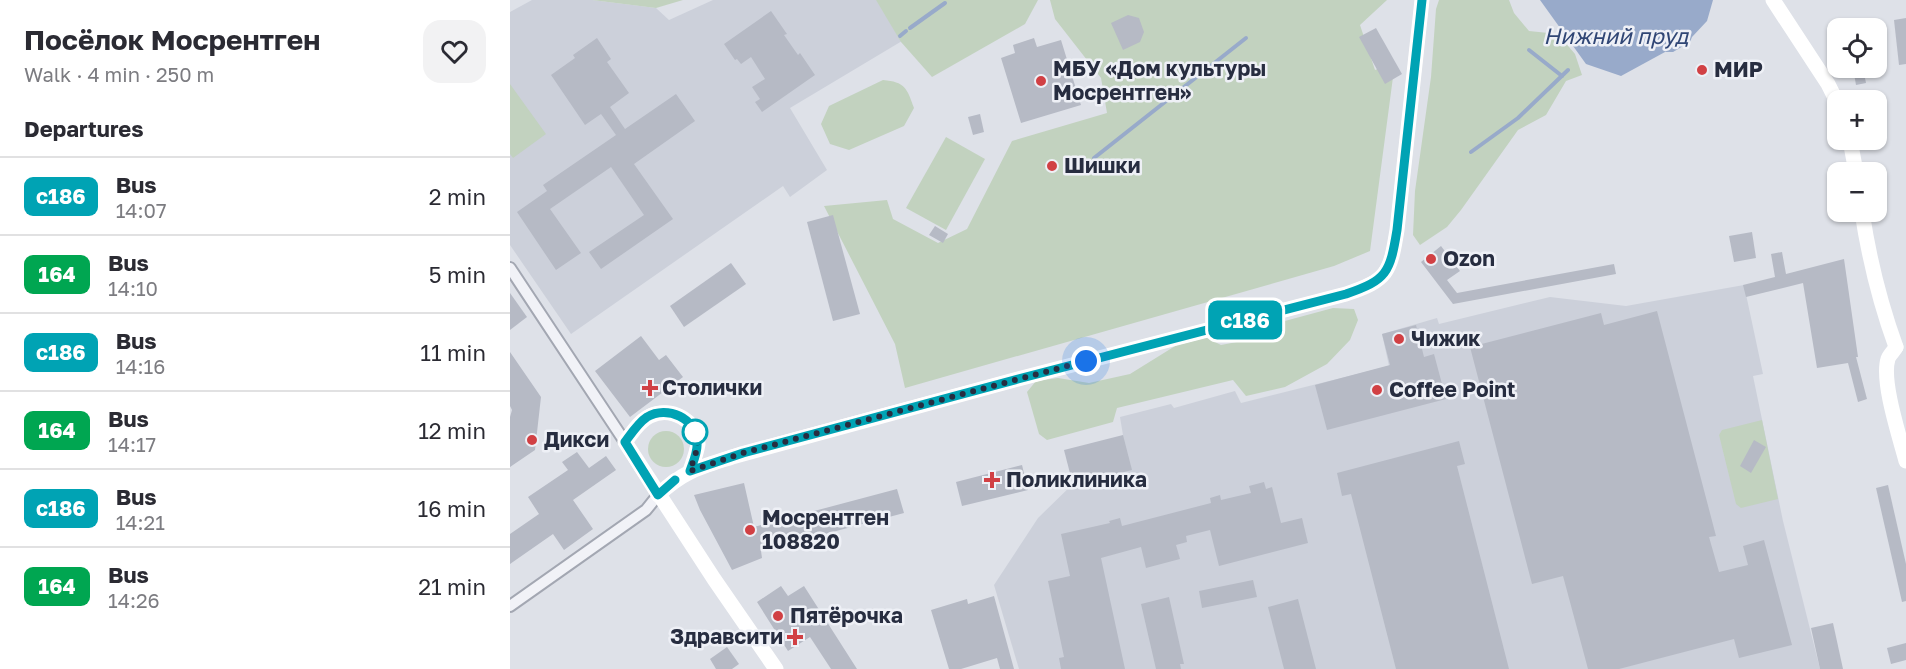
<!DOCTYPE html>
<html lang="en">
<head>
<meta charset="utf-8">
<style>
  :root { --surface:#fff; --page:#f2f2f3; --text:#2b2b33; --muted:#7c7c81; --line:#e1e1e2 }
  body { margin:0; font-family:"Golos Text",sans-serif; background:var(--page); color:var(--text); height:100vh; display:flex; flex-direction:column; font-size:22px; white-space:nowrap }
  * { box-sizing:border-box; margin:0 }
  p { font-size:20px; color:var(--muted) }
  .icon { flex:none; width:33px; height:33px; fill:none; stroke:currentColor; stroke-width:2; stroke-linecap:round; stroke-linejoin:round }
  .map { position:relative; flex:1; overflow:hidden }
  .drawer { display:flex; flex-direction:column; background:var(--surface); width:510px }
  .drawer>* { flex:none }
  .badge { padding:0 12px; border-radius:9px; font-size:21px; line-height:39px }
  .fabs { position:absolute; left:1317px; top:18px; display:grid; gap:12px }
  .fabs a { display:grid; place-items:center; width:60px; height:60px; border-radius:12px; background:var(--surface); box-shadow:0 2px 4px #0004; font-size:30px }
  .you { position:absolute; width:30px; height:30px; margin:-15px; border:4px solid #fff; border-radius:50%; background:#1a73e8; box-shadow:0 0 0 9px #1a73e833 }
  .map>.badge { position:absolute; translate:-50% -50%; box-shadow:0 0 0 3px #fff }
  h2 { padding:0 24px; font-size:22px; line-height:54px }
  .round { display:grid; place-items:center; flex:none; width:63px; height:63px; border-radius:18px; background:var(--page) }
  .headline { display:flex; align-items:center; justify-content:space-between; height:102px; padding:0 24px }
  h1 { font-size:28px; font-weight:700; line-height:45px }
  ul { padding:0; list-style:none }
  li { display:flex; align-items:center; gap:18px; height:78px; padding:0 24px; border-top:2px solid var(--line) }
  li div { flex:1 }
  li b { display:block; font-size:22px }
  li em { font-style:normal }
  li .badge { min-width:66px; font-weight:700; text-align:center }
  main { display:flex; flex:1; min-height:0 }
  .map>svg:first-child { display:block }
  .built { fill:#ccd0da }
  .green { fill:#c2d2bf }
  .water { fill:#98aaca }
  .lines { fill:none; stroke-linecap:round; stroke-linejoin:round }
  .stream { stroke:#98aaca; stroke-width:4 }
  .building { fill:#b6bac5 }
  .street-casing { stroke:#a3a7b2; stroke-width:14 }
  .street { stroke:#f1f2f7; stroke-width:10 }
  .secondary { stroke:#fff; stroke-width:15 }
  .line-casing { stroke:#fff; stroke-width:14 }
  .line { stroke:#00a3b4; stroke-width:9 }
  .walk { stroke:#272d40; stroke-width:6; stroke-dasharray:0 10.8 }
  .poi-dot { fill:#d14044; stroke:#eef0f6; stroke-width:2 }
  .stop-dot { fill:#fff; stroke:#00a3b4; stroke-width:3 }
  .labels { text-anchor:middle; stroke-width:5; stroke-linejoin:round; paint-order:stroke }
  .poi-label { font-size:21px; font-weight:bold; fill:#272d40; stroke:#eef0f6; text-anchor:start }
  .water-label { font-size:22px; font-style:italic; fill:#304675; stroke:#eef0f6 }
</style>
</head>
<body>
<main>
<section class="drawer">
<div class="headline"><div><h1>Посёлок Мосрентген</h1><p>Walk · 4 min · 250 m</p></div><a class="round"><svg class="icon" aria-label="heart" viewBox="0 0 24 24"><path d="M12 20l-8-8c-3-5 5-10 8-4 3-6 11-1 8 4z"/></svg></a></div>
<h2>Departures</h2>
<ul>
<li><span class="badge" style="background:#00a3b4;color:#fff">с186</span><div><b>Bus</b><p>14:07</p></div><em>2 min</em></li>
<li><span class="badge" style="background:#00a651;color:#fff">164</span><div><b>Bus</b><p>14:10</p></div><em>5 min</em></li>
<li><span class="badge" style="background:#00a3b4;color:#fff">с186</span><div><b>Bus</b><p>14:16</p></div><em>11 min</em></li>
<li><span class="badge" style="background:#00a651;color:#fff">164</span><div><b>Bus</b><p>14:17</p></div><em>12 min</em></li>
<li><span class="badge" style="background:#00a3b4;color:#fff">с186</span><div><b>Bus</b><p>14:21</p></div><em>16 min</em></li>
<li><span class="badge" style="background:#00a651;color:#fff">164</span><div><b>Bus</b><p>14:26</p></div><em>21 min</em></li>
</ul>
</section>
<div class="map">
<svg width="1396" height="669" viewBox="0 0 1396 669">
  <rect width="100%" height="100%" fill="#dee1e8"/>
  <g class="built">
    <polygon points="22,0 82,0 146,8 159,20 203,0 370,0 392,41 280,108 317,170 280,197 273,186 61,334 0,245 0,12"/>
    <polygon points="1234,285 1253,374 1243,376 1273,521 1310,669 509,669 484,585 528,518 613,435 610,417 661,404 664,408 725,391 731,403 879,366 872,334 927,318 929,324 1040,297 1116,306"/>
  </g>
  <g class="green">
    <polygon points="82,0 173,0 146,8"/>
    <polygon points="366,0 528,0 515,24 422,77 391,42"/>
    <polygon points="540,0 877,0 850,25 865,70 885,62 860,251 824,266 395,388 385,344 314,206 377,200 383,219 428,243 457,229 502,141 597,113 591,78 545,19"/>
    <polygon points="929,0 999,0 1004,13 1019,31 1048,34 1065,54 1072,75 1056,81 1036,115 1008,130 951,210 937,227 910,245 903,235 905,191 921,77 926,9"/>
    <path d="M373,80c22,2 24,8 31,28l-10,18 -55,24 -19,-6 -9,-20 8,-18z"/>
    <polygon points="0,84 36,134 3,158 0,154"/>
    <polygon points="436,137 475,159 436,230 396,208"/>
    <polygon points="823,308 844,309 848,320 840,340 817,364 775,387 736,396 723,380 607,408 603,422 537,440 529,434 517,392 526,381 548,378 579,383 620,374 670,343 691,335 711,345 732,341 749,328"/>
    <polygon points="1252,420 1268,499 1231,508 1226,504 1209,435 1212,430"/>
    <circle cx="156" cy="449" r="18"/>
  </g>
  <polygon class="water" points="1030,0 1203,0 1197,21 1182,37 1180,42 1163,52 1155,52 1111,76 1076,64"/>
  <g class="lines">
    <g class="stream">
      <polyline points="400,28 435,3"/>
      <polyline points="390,36 396,31"/>
      <polyline points="1019,50 1052,76"/>
      <polyline points="961,152 1008,118 1058,70"/>
      <polyline points="584,158 736,38"/>
    </g>
  </g>
  <g class="building">
    <polygon points="261,11 277,34 274,35 288,55 290,53 305,75 252,112 245,102 250,99 242,87 255,79 241,57 231,64 227,59 225,60 214,44"/>
    <polygon points="618,15 629,18 634,32 630,42 613,50 601,23"/>
    <polygon points="1396,18 1396,64 1389,65 1384,20"/>
    <polygon points="866,28 892,74 875,84 849,37"/>
    <polygon points="87,38 101,59 97,62 119,93 100,107 115,129 166,94 185,121 124,164 163,219 91,269 79,252 134,215 101,167 40,209 71,253 46,270 7,212 37,191 33,185 106,135 91,114 75,125 41,75 65,58 63,55"/>
    <polygon points="524,38 527,47 551,40 571,105 511,123 491,58 505,53 503,45"/>
    <polygon points="1343,68 1353,68 1356,83 1346,85"/>
    <polygon points="470,114 474,132 463,135 458,117"/>
    <polygon points="323,215 350,314 323,321 297,222"/>
    <polygon points="425,226 438,234 433,243 419,235"/>
    <polygon points="1242,232 1246,258 1224,262 1219,236"/>
    <polygon points="931,246 950,271 937,280 947,293 1104,264 1106,274 943,304 911,262"/>
    <polygon points="1272,252 1276,274 1334,259 1348,357 1346,357 1357,399 1348,402 1338,363 1307,368 1293,283 1236,297 1233,285 1265,277 1261,254"/>
    <polygon points="221,263 236,284 174,327 160,306"/>
    <polygon points="0,293 17,317 0,330"/>
    <polygon points="1147,311 1206,536 1199,537 1209,572 1238,565 1233,546 1254,540 1282,645 1229,658 1224,639 1109,669 1078,669 1053,576 1022,584 960,347 1091,313 1094,325"/>
    <polygon points="906,325 914,357 924,354 936,399 817,430 805,385 880,365 872,334"/>
    <polygon points="131,336 149,360 156,355 173,377 120,417 85,371"/>
    <polygon points="0,352 31,397 25,450 0,467 0,417 2,410 0,406"/>
    <polygon points="613,435 622,470 563,485 554,450"/>
    <polygon points="1244,440 1256,447 1241,473 1230,466"/>
    <polygon points="949,441 955,464 947,466 999,669 886,669 841,494 832,496 827,473"/>
    <polygon points="67,452 79,468 96,456 106,470 63,500 83,529 54,550 43,534 0,564 0,534 29,514 18,497 58,470 52,462"/>
    <polygon points="512,465 518,490 452,506 446,482"/>
    <polygon points="754,482 756,489 762,487 771,523 792,518 798,543 709,566 700,530 676,536 677,542 666,545 670,559 636,568 631,547 591,558 615,669 551,669 549,658 554,657 538,581 560,576 551,534 600,523 599,521 610,518 612,526 701,503 700,498 710,495 711,500 741,493 739,486"/>
    <polygon points="234,483 244,527 387,489 394,513 251,551 252,558 222,570 190,510 184,495"/>
    <polygon points="1378,485 1396,564 1396,601 1392,602 1366,488"/>
    <polygon points="743,580 747,597 692,608 689,591"/>
    <polygon points="271,586 278,596 294,586 347,669 321,669 300,637 278,651 247,602"/>
    <polygon points="484,596 504,669 490,669 487,658 451,669 439,669 421,610 457,599 458,604"/>
    <polygon points="659,597 674,664 670,664 671,669 646,669 631,604"/>
    <polygon points="788,599 806,669 774,669 758,607"/>
    <polygon points="1323,623 1333,669 1310,669 1301,628"/>
    <polygon points="1396,643 1396,660 1381,664 1377,648"/>
    <polygon points="217,647 229,664 222,669 206,669 200,659"/>
  </g>
  <g class="lines">
    <defs>
      <g id="street">
        <polyline points="0,268 115,442"/>
        <polyline points="0,606 136,510 148,495"/>
      </g>
    </defs>
    <use href="#street" class="street-casing"/>
    <use href="#street" class="street"/>
    <g class="secondary">
      <polyline points="1263,0 1318,84 1328,104"/>
      <polyline points="1340,140 1346,172"/>
      <path d="M1352,212c7,46 18,91 34,135"/>
      <path d="M1386,347c-2,4 -7,8 -8,12 -7,22 12,79 18,102"/>
      <path d="M180,471c3,-9 7,-19 8,-27 0,-24 -28,-38 -48,-28 -11,5 -18,17 -25,26l89,137 62,90"/>
      <path d="M148,495c26,-24 40,-27 74,-38l286,-78 328,-85c42,-14 44,-21 51,-64l25,-230"/>
    </g>
  </g>
  <g class="lines">
    <defs>
      <path id="line" d="M165,480l-17,15 -33,-53c6,-8 13,-19 22,-25 20,-12 50,1 50,26 1,9 -4,19 -7,28l53,-18 275,-74 328,-85c41,-14 44,-21 51,-64l25,-230"/>
    </defs>
    <use href="#line" class="line-casing"/>
    <use href="#line" class="line"/>
    <polyline class="walk" points="185,432 188,446 180,471 233,453 576,361"/>
  </g>
  <g class="poi-dot">
    <circle cx="1192" cy="70" r="6"/>
    <circle cx="531" cy="81" r="6"/>
    <circle cx="542" cy="166" r="6"/>
    <circle cx="921" cy="259" r="6"/>
    <circle cx="889" cy="339" r="6"/>
    <path d="M137 379h6v6h6v6h-6v6h-6v-6h-6v-6h6z"/>
    <circle cx="867" cy="390" r="6"/>
    <circle cx="22" cy="440" r="6"/>
    <path d="M479 471h6v6h6v6h-6v6h-6v-6h-6v-6h6z"/>
    <circle cx="240" cy="530" r="6"/>
    <circle cx="268" cy="616" r="6"/>
    <path d="M282 628h6v6h6v6h-6v6h-6v-6h-6v-6h6z"/>
  </g>
  <circle class="stop-dot" cx="185" cy="432" r="12"/>
  <g class="labels">
    <g class="poi-label">
      <text x="543" y="76">МБУ «Дом культуры<tspan x="543" dy="24">Мосрентген»</tspan></text>
      <text x="1204" y="77">МИР</text>
      <text x="554" y="173">Шишки</text>
      <text x="933" y="266">Ozon</text>
      <text x="901" y="346">Чижик</text>
      <text x="152" y="395">Столички</text>
      <text x="879" y="397">Coffee Point</text>
      <text x="34" y="447">Дикси</text>
      <text x="496" y="487">Поликлиника</text>
      <text x="252" y="525">Мосрентген<tspan x="252" dy="24">108820</tspan></text>
      <text x="280" y="623">Пятёрочка</text>
      <text x="273" y="644" text-anchor="end">Здравсити</text>
    </g>
    <g class="water-label">
      <text x="1106" y="44">Нижний пруд</text>
    </g>
  </g>
</svg>
<div class="fabs">
<a><svg class="icon" aria-label="locate" viewBox="0 0 24 24"><circle cx="12" cy="12" r="6"/><path d="M12 2v4M12 18v4M2 12h4M18 12h4"/></svg></a>
<a>+</a>
<a>−</a>
</div>
<div class="you" style="left:576px;top:361px"></div>
<b class="badge" style="left:735px;top:320px;background:#00a3b4;color:#fff">с186</b>
</div>
</main>
</body>
</html>
